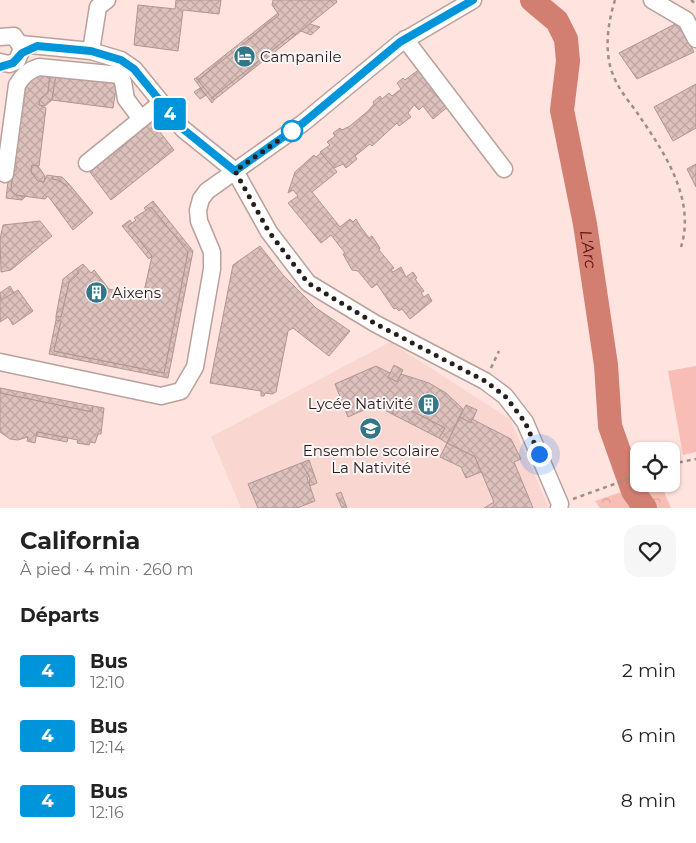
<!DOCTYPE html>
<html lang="fr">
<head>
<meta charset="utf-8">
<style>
  :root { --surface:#fff; --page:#f6f6f6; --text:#222; --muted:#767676 }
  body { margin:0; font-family:Montserrat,sans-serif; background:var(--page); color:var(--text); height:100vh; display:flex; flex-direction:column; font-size:19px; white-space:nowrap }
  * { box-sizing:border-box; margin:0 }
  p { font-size:16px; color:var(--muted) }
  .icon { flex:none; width:28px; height:28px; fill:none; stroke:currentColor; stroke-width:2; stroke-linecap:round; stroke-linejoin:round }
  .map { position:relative; height:508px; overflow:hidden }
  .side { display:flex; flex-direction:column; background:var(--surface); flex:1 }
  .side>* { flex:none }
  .badge { padding:0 10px; border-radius:4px; font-size:18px; line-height:32px }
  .fabs { position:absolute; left:630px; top:442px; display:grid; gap:10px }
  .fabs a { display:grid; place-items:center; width:50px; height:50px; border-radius:10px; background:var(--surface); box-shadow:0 1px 4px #0004; font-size:25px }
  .you { position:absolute; width:25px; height:25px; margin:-12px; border:4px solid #fff; border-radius:50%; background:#1a73e8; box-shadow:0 0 0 8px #1a73e833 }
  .map>.badge { position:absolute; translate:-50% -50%; box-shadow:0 0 0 2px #fff }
  h2 { padding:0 20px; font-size:19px; line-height:45px }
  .round { display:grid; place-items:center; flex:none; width:52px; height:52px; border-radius:15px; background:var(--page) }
  .overview { display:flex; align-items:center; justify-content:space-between; height:85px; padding:0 20px }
  h1 { font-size:24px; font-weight:700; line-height:38px }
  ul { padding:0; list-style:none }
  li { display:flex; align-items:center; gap:15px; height:65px; padding:0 20px }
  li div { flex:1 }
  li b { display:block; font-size:19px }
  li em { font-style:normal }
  li .badge { min-width:55px; font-weight:700; text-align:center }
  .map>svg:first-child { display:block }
  .built { fill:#fad6d0 }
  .forest { fill:url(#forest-crowns) }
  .green { fill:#f8beb5 }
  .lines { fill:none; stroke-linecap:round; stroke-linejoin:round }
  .river { stroke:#d27e71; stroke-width:24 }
  .building { fill:url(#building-cross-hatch); stroke:#af9692 }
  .minor-casing { stroke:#b9a09b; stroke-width:19 }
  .path { stroke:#a08c89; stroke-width:2.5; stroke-dasharray:4 4; stroke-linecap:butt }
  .minor { stroke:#fff; stroke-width:16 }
  .line-casing { stroke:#fff; stroke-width:11 }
  .line { stroke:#0095db; stroke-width:8 }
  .walk { stroke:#281e1d; stroke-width:5; stroke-dasharray:0 9 }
  .stop-dot { fill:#fff; stroke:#0095db; stroke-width:2.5 }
  .labels { text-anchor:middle; stroke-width:4; stroke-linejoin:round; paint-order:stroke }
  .poi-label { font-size:15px; fill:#281e1d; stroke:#fbf6f5; text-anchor:start }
  .water-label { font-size:16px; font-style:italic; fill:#5b0f09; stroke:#fbf6f5 }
</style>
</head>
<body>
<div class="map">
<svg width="696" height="508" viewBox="0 0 696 508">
  <defs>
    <pattern id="forest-crowns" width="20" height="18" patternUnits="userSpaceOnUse" patternTransform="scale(1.25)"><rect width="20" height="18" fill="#f8beb5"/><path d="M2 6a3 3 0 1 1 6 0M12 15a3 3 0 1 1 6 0" fill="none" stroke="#d5a39b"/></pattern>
    <pattern id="building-cross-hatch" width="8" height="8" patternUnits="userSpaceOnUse" patternTransform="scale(1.25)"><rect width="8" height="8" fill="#dcc1bd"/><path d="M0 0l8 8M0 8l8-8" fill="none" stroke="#bda5a2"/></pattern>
  </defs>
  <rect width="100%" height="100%" fill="#fee3de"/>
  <polygon class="built" points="390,342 510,419 549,508 241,508 211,437"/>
  <polygon class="forest" points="645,484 661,484 671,508 600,508 595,501"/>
  <polygon class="green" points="696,366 696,452 683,455 668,371"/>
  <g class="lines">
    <path class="river" id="s1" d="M532,0l25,21 9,18 2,22 -6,49 23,114 21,141 4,61 23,65 12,17"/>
  </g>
  <g class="building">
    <polygon points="176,0 221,0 219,14 183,10 178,51 134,45 138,5 175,9"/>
    <polygon points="336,0 337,2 296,35 294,33 212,98 198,80 279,15 272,5 273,0"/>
    <polygon points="278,13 279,15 198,80 196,78"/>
    <polygon points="679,22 694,52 637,79 619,53"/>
    <polygon points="310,24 320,27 311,35 301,31"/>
    <polygon points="294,33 296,35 214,100 212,98"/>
    <polygon points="421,68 450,105 433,119 423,106 419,110 414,105 408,113 411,117 399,126 397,123 372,146 370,144 355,156 357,159 346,168 343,164 334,168 320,152 330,145 327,142 335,136 333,133 340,128 342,130 350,126 368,111 374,104 373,102 380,96 382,99 389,93 392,96 401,89 397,83 403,78 405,80"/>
    <polygon points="44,73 50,75 48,93 40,99 39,105 46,108 39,166 32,165 31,172 38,181 44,182 47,175 53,176 52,179 58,180 67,186 69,184 93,213 73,230 48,196 45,199 16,195 11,190 13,170 16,171 16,165 14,165 21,103 24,103 24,97 22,97 23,88 37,75 38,77"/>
    <polygon points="50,75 56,75 52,100 45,106 39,105 40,99 48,93"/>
    <polygon points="56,75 117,82 113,108 52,100"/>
    <polygon points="196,78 214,100 212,103 194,79"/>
    <polygon points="696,84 696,128 673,141 654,107"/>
    <polygon points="200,88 206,95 200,99 194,92"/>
    <polygon points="152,122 174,150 111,200 90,172"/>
    <polygon points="321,153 337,172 312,192 340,227 350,219 353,222 356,219 360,226 369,238 372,236 380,248 379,250 394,268 391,270 393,272 401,267 406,277 413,272 417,278 415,279 424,291 421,293 424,297 428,294 432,301 410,319 402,309 399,311 396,308 394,309 377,284 372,288 358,271 352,270 343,254 345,253 331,235 321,243 288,203 298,196 293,190 288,193 295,172 314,155 316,157"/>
    <polygon points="696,164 696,187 687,169"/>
    <polygon points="32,165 38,166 45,176 44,182 38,181 31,172"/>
    <polygon points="53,176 62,177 69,184 67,186 58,180 52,179"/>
    <polygon points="12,178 11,190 16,195 25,197 22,200 6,198 8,182"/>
    <polygon points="153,201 193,251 168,378 49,354 56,320 61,321 54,351 164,373 188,252 151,207 147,211 144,208"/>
    <polygon points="151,207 188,252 164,373 54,351 61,321 56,320 56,316 61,317 69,282 79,273 76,269 83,264 91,273 94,270 109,289 143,296 152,256 128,226 136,220 134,218"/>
    <polygon points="130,220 132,223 128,226 152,256 149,259 122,226"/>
    <polygon points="40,221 52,236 11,270 1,272 0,239 3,225"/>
    <polygon points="260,246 283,275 316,308 350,331 329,356 293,328 288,331 276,392 272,394 265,393 264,396 261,396 261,391 210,383 233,265"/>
    <polygon points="76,269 79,273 69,282 61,317 56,316 63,279"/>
    <polygon points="10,286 14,293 1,302 0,293"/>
    <polygon points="18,290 33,311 13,325 8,317 0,322 0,301"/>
    <polygon points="394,365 403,370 397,382 388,377"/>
    <polygon points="376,366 390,373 388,377 397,382 401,374 429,383 446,393 463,409 447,443 439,438 445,428 398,404 392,414 375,405 348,417 335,384"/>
    <polygon points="0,388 93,406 92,412 0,393"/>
    <polygon points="0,393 92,412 93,406 104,408 101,434 98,434 95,443 90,442 89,445 77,443 78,440 37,432 35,443 27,441 28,437 18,440 10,439 0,432"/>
    <polygon points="398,404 445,428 439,438 392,414"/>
    <polygon points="466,405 477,410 471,423 460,417"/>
    <polygon points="460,417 471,423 472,419 511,439 521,459 514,462 533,508 484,508 494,502 475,457 447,443"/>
    <polygon points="37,432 68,438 67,442 37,436"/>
    <polygon points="447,443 475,457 481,472 466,478 461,467 440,457"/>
    <polygon points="309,460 317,483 310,486 309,476 301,463"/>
    <polygon points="301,463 309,476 307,478 315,501 297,508 258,508 248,484"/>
    <polygon points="341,492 347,508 342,508 336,494"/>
  </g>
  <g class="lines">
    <defs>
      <g id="minor">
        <polyline points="652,0 686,20 696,39"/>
        <polyline points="0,37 14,36 22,48 17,61 9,64 0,62"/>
        <polyline points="405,39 504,169"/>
        <polyline points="21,44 91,51 121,60 134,69 183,129 235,171 269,232 308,283 376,324 485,381 505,396 525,422 560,504 559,508"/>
        <polyline points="91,51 98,7 107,0"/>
        <polyline points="87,163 161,103"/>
        <path d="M5,174l12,-89c5,-9 12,-15 22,-18l81,8 3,7 3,17 15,20"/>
        <polyline points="0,362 161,396 181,391 195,367 212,269 212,252 199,221 198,210 201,199 207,191 303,123 400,43 473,0"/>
      </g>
    </defs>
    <use href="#minor" class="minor-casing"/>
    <g class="path">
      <path d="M615,0c-7,22 -11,50 -3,72 5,16 17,29 26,42 26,38 58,85 43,133"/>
      <polyline points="691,0 696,4"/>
      <polyline points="491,368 499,351"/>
      <polyline points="671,464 696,459"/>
      <polyline points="573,499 639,475"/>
    </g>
    <use href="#minor" class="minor"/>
  </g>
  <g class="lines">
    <defs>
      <polyline id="line" points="0,67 13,63 22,53 37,46 91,51 121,60 134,69 183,129 235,171 303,123 400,42 473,0"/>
    </defs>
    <use href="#line" class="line-casing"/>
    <use href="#line" class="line"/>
    <polyline class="walk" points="292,131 235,171 269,232 308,283 376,324 485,381 505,396 525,422 539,454"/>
  </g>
  <defs>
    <symbol id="hotel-disc" viewBox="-11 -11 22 22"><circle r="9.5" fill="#337687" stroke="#fbf6f5"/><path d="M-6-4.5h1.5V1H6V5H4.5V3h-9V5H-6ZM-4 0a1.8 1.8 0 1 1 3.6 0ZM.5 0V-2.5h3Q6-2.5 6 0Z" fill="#fff"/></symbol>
    <symbol id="building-disc" viewBox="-11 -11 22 22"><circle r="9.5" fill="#337687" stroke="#fbf6f5"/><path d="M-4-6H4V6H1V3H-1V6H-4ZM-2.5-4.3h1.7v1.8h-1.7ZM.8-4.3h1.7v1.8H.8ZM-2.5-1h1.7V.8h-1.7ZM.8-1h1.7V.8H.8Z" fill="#fff"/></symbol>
    <symbol id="school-disc" viewBox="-11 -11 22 22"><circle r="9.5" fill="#337687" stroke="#fbf6f5"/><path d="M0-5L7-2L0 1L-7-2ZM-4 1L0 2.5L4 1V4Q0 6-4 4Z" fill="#fff"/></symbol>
  </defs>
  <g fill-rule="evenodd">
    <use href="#hotel-disc" x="232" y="44" width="25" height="25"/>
    <use href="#building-disc" x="84" y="280" width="25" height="25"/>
    <use href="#building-disc" x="416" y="392" width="25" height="25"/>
    <use href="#school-disc" x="358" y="416" width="25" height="25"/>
  </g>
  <circle class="stop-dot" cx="292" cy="131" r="10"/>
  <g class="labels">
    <g class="poi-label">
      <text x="260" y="62">Campanile</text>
      <text x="112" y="298">Aixens</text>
      <text x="413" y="409" text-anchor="end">Lycée Nativité</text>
      <text x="371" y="456" text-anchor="middle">Ensemble scolaire<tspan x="371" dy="17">La Nativité</tspan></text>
    </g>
    <g class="water-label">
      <text dy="6" stroke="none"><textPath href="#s1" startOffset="266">L'Arc</textPath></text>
    </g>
  </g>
</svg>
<div class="fabs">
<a><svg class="icon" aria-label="locate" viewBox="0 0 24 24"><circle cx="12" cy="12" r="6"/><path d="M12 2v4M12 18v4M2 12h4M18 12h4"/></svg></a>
</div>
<div class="you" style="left:539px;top:454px"></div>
<b class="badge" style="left:170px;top:114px;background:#0095db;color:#fff">4</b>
</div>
<section class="side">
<div class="overview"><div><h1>California</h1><p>À pied · 4 min · 260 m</p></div><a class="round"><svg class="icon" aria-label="heart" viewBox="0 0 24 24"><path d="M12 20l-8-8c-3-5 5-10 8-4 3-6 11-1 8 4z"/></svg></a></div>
<h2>Départs</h2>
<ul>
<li><span class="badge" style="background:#0095db;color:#fff">4</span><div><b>Bus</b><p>12:10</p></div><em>2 min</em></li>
<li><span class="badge" style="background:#0095db;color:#fff">4</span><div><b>Bus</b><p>12:14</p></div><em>6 min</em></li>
<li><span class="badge" style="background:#0095db;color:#fff">4</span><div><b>Bus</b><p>12:16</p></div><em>8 min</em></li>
</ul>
</section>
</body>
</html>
